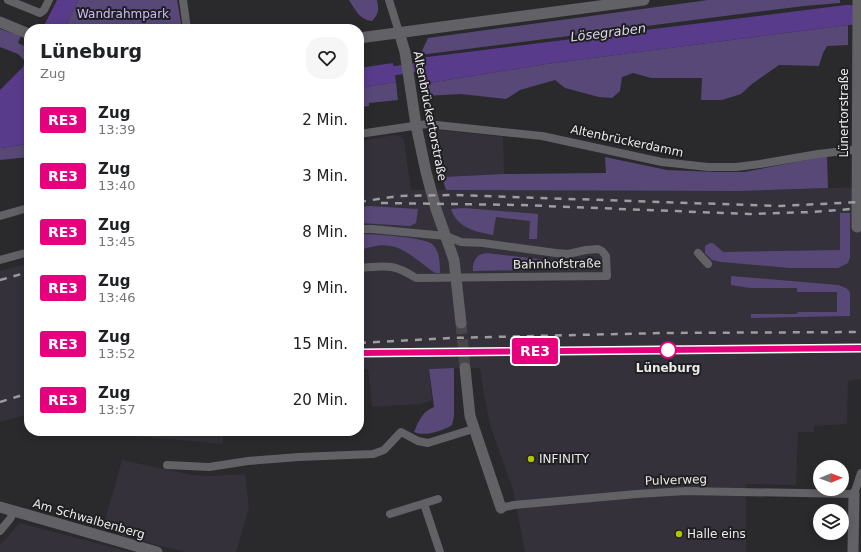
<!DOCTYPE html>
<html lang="de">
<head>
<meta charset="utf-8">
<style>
  :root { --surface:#fff; --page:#f6f6f6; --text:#202124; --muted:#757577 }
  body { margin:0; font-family:"DejaVu Sans",sans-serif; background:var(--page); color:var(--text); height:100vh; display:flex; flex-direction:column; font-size:15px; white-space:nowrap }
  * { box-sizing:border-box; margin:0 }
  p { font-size:13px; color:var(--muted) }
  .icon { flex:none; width:22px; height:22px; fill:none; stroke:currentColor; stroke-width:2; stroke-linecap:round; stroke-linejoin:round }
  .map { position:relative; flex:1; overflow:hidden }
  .details { position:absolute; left:24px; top:24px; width:340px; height:412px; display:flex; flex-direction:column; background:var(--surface); border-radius:16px; box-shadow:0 2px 10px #0003 }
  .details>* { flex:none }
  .badge { padding:0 8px; border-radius:3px; font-size:14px; line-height:26px }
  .needle { width:26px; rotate:89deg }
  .tools { position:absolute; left:813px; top:460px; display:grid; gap:8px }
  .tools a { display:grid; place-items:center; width:36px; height:36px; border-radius:50%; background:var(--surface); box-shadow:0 2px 10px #0003; font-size:20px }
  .map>.badge { position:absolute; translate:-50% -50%; box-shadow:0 0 0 2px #fff }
  .round { display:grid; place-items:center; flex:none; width:42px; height:42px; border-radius:16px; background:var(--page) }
  .overview { display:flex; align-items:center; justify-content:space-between; height:68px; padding:0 16px }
  h1 { font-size:19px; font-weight:800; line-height:30px }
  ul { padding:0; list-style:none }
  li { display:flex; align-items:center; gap:12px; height:56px; padding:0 16px }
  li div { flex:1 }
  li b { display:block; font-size:15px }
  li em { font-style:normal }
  li .badge { min-width:44px; font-weight:700; text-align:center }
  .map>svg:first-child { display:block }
  .built { fill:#34313a }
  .green { fill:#574878 }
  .water { fill:#583c8b }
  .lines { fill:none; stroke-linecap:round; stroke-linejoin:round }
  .canal { stroke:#583c8b; stroke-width:9 }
  .secondary-tunnel { stroke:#474649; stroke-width:11; stroke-dasharray:11 5.5; stroke-linecap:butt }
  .street { stroke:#626165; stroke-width:8 }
  .secondary { stroke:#626165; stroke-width:11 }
  .rail { stroke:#9d9c9f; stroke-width:2.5; stroke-dasharray:7 7; stroke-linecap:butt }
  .line-casing { stroke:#fff; stroke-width:9 }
  .line { stroke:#e6007e; stroke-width:6 }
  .stop-dot { fill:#fff; stroke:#e6007e; stroke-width:2 }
  .poi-dot { fill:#b0c503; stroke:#201f22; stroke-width:1.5 }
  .labels { text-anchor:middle; stroke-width:4; stroke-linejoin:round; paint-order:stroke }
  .park-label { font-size:12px; fill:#ccb9fc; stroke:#201f22 }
  .street-label { font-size:12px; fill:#eae9ec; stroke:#201f22 }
  .stop-label { font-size:12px; font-weight:bold; fill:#eae9ec; stroke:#201f22 }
  .poi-label { font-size:12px; fill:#eae9ec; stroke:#201f22; text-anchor:start }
  .water-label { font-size:13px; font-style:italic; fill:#dcd7ed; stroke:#201f22 }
</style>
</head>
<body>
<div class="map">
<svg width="861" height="552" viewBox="0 0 861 552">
  <rect width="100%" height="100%" fill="#2a292c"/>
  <g class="built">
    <polygon points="438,130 503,137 504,174 442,177 433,141 434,134"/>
    <polygon points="394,135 400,136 404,140 411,190 738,191 861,187 861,379 848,381 847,424 814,426 814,432 798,432 796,485 746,484 746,552 525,552 513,490 490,425 484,394 480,368 429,369 432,400 421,404 372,407 368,369 359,370 359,141"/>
    <polygon points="29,263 29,414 0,422 0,271"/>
    <polygon points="107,431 223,431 223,444 123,435"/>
    <polygon points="122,460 192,475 210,476 245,474 249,508 236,552 185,552 123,536 103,528"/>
    <polygon points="20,523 92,542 130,552 0,552 0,545"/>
  </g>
  <g class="green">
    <polygon points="78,0 177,0 182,29 64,29"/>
    <path d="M349,0h28c2,9 2,14 -5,21 -12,-1 -17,-11 -23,-21z"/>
    <polygon points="708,0 840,0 840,3 804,6 420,55 428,38"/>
    <polygon points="848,25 848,45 827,46 823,53 819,66 779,65 752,84 741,94 722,100 701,100 702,78 651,78 633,73 622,77 620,91 612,98 599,97 565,88 555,80 520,90 506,99 461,94 425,96 423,84 546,64"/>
    <polygon points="0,29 21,36 18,43 29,48 25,61 18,54 0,47"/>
    <polygon points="396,82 398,100 369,103 369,106 359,107 359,88"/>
    <polygon points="29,144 29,157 0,160 0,148"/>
    <polygon points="827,156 828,188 738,191 446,190 442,177 504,174 606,173 605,157 667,170 717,172 744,172"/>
    <polygon points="368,206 418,209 416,223 410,226 359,223 359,207"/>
    <path d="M464,208l74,6 -1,25h-8l1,-18 -34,-4 -3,18c-17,-3 -36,-7 -42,-26z"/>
    <polygon points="840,213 850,213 850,257 848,263 838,268 790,268 721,262 712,260 705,253 705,246 710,243 713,243 723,252 840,250"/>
    <path d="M359,234c13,0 64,3 73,10 8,7 8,20 8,29h-5c-21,-14 -36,-34 -64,-26 -5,1 -9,2 -12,5z"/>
    <path d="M486,253l69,8 18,1 17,-3 3,1 2,4 -2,2 -6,3 -114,2c-1,-7 2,-12 6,-16z"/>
    <polygon points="731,276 838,285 846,288 850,292 850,316 751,318 751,314 797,314 798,312 837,312 837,292 797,292 797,288 750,288 731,285"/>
    <path d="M454,368v48l-2,9c-9,6 -28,12 -38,7 5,-12 8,-20 20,-25l-5,-38z"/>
  </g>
  <g class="water">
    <polygon points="57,0 78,0 64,29 52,29 44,26"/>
    <polygon points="846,5 861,5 861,24 848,25 546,64 423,84 419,58"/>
    <polygon points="29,50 29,144 0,148 0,90 23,67"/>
    <polygon points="393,63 396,82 359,88 359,68"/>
  </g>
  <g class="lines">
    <polyline class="canal" points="359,76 433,65"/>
    <polyline class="secondary-tunnel" points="461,323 465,368"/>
    <g class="street">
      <polyline points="8,0 40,13 44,10 49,0"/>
      <polyline points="183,0 187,29"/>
      <polyline points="389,0 399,32"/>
      <polyline points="359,134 427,124 542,136 662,162 708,167 736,167 760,164 818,154 861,149"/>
      <polyline points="0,216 28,208"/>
      <path d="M359,229h13l74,7 15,6 22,1 73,10 12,1 18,-4 12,-1 4,2 4,5 1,20 -191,2c-23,-15 -31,-12 -57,-10"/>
      <polyline points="698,253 708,264"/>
      <polyline points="0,260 29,252"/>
      <polyline points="167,465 209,467 248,461 299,457 373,454 384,450 401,432 418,441 428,443 473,429"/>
      <polyline points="424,504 440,552"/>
      <polyline points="501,508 514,505 637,494 686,491 854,494 861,473"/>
      <polyline points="390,514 438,499"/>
      <polyline points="0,531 10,519 14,511"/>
    </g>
    <g class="secondary">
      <polyline points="0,22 29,34"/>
      <polyline points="399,32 405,52 416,125 426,172 436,209 454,260 461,323"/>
      <polyline points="359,38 644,0"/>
      <polyline points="857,227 858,0"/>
      <polyline points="465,368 470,416 501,508"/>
      <polyline points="0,507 157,552"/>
      <polyline points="853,552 854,494"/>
    </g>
    <g class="rail">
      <polyline points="359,202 398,196 453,195 779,206 861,202"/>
      <polyline points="381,203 520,205 749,214 812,212 851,209"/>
      <polyline points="0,280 29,272"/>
      <polyline points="359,343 450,338 662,333 861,332"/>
      <polyline points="359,353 861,348"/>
      <polyline points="0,402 29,393"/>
    </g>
  </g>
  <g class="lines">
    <defs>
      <polyline id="line" points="359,353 861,348"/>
    </defs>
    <use href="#line" class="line-casing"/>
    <use href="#line" class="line"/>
  </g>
  <circle class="stop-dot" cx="668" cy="350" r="8"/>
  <g class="poi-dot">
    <circle cx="531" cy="459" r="4"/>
    <circle cx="679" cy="534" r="4"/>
  </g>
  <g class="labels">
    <g class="park-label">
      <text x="123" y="18">Wandrahmpark</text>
    </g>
    <g class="street-label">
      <text transform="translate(844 113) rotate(-90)" y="4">Lünertorstraße</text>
      <text transform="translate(430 116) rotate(79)" y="4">Altenbrückertorstraße</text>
      <text transform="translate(627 141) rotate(12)" y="4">Altenbrückerdamm</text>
      <text transform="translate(557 264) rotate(-1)" y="4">Bahnhofstraße</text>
      <text transform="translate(676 480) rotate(-2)" y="4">Pulverweg</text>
      <text transform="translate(89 519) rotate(16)" y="4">Am Schwalbenberg</text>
    </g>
    <g class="stop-label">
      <text x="668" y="372">Lüneburg</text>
    </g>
    <g class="poi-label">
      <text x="539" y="463">INFINITY</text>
      <text x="687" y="538">Halle eins</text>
    </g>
    <g class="water-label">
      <text transform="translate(608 32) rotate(-7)" y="5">Lösegraben</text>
    </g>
  </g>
</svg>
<div class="tools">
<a><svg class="needle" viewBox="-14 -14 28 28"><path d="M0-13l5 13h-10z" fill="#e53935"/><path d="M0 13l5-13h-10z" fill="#757577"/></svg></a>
<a><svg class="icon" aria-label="layers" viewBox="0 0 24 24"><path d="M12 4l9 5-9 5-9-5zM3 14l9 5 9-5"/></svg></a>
</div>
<b class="badge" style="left:535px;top:351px;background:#e6007e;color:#fff">RE3</b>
<section class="details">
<div class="overview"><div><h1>Lüneburg</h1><p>Zug</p></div><a class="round"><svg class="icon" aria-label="heart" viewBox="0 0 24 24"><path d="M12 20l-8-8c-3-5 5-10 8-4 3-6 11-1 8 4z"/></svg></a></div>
<ul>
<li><span class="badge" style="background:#e6007e;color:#fff">RE3</span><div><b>Zug</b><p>13:39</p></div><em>2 Min.</em></li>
<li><span class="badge" style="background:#e6007e;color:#fff">RE3</span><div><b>Zug</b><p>13:40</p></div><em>3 Min.</em></li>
<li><span class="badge" style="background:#e6007e;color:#fff">RE3</span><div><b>Zug</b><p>13:45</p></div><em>8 Min.</em></li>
<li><span class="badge" style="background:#e6007e;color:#fff">RE3</span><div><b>Zug</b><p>13:46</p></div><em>9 Min.</em></li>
<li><span class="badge" style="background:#e6007e;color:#fff">RE3</span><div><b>Zug</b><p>13:52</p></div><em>15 Min.</em></li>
<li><span class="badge" style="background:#e6007e;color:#fff">RE3</span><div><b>Zug</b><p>13:57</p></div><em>20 Min.</em></li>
</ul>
</section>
</div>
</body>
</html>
